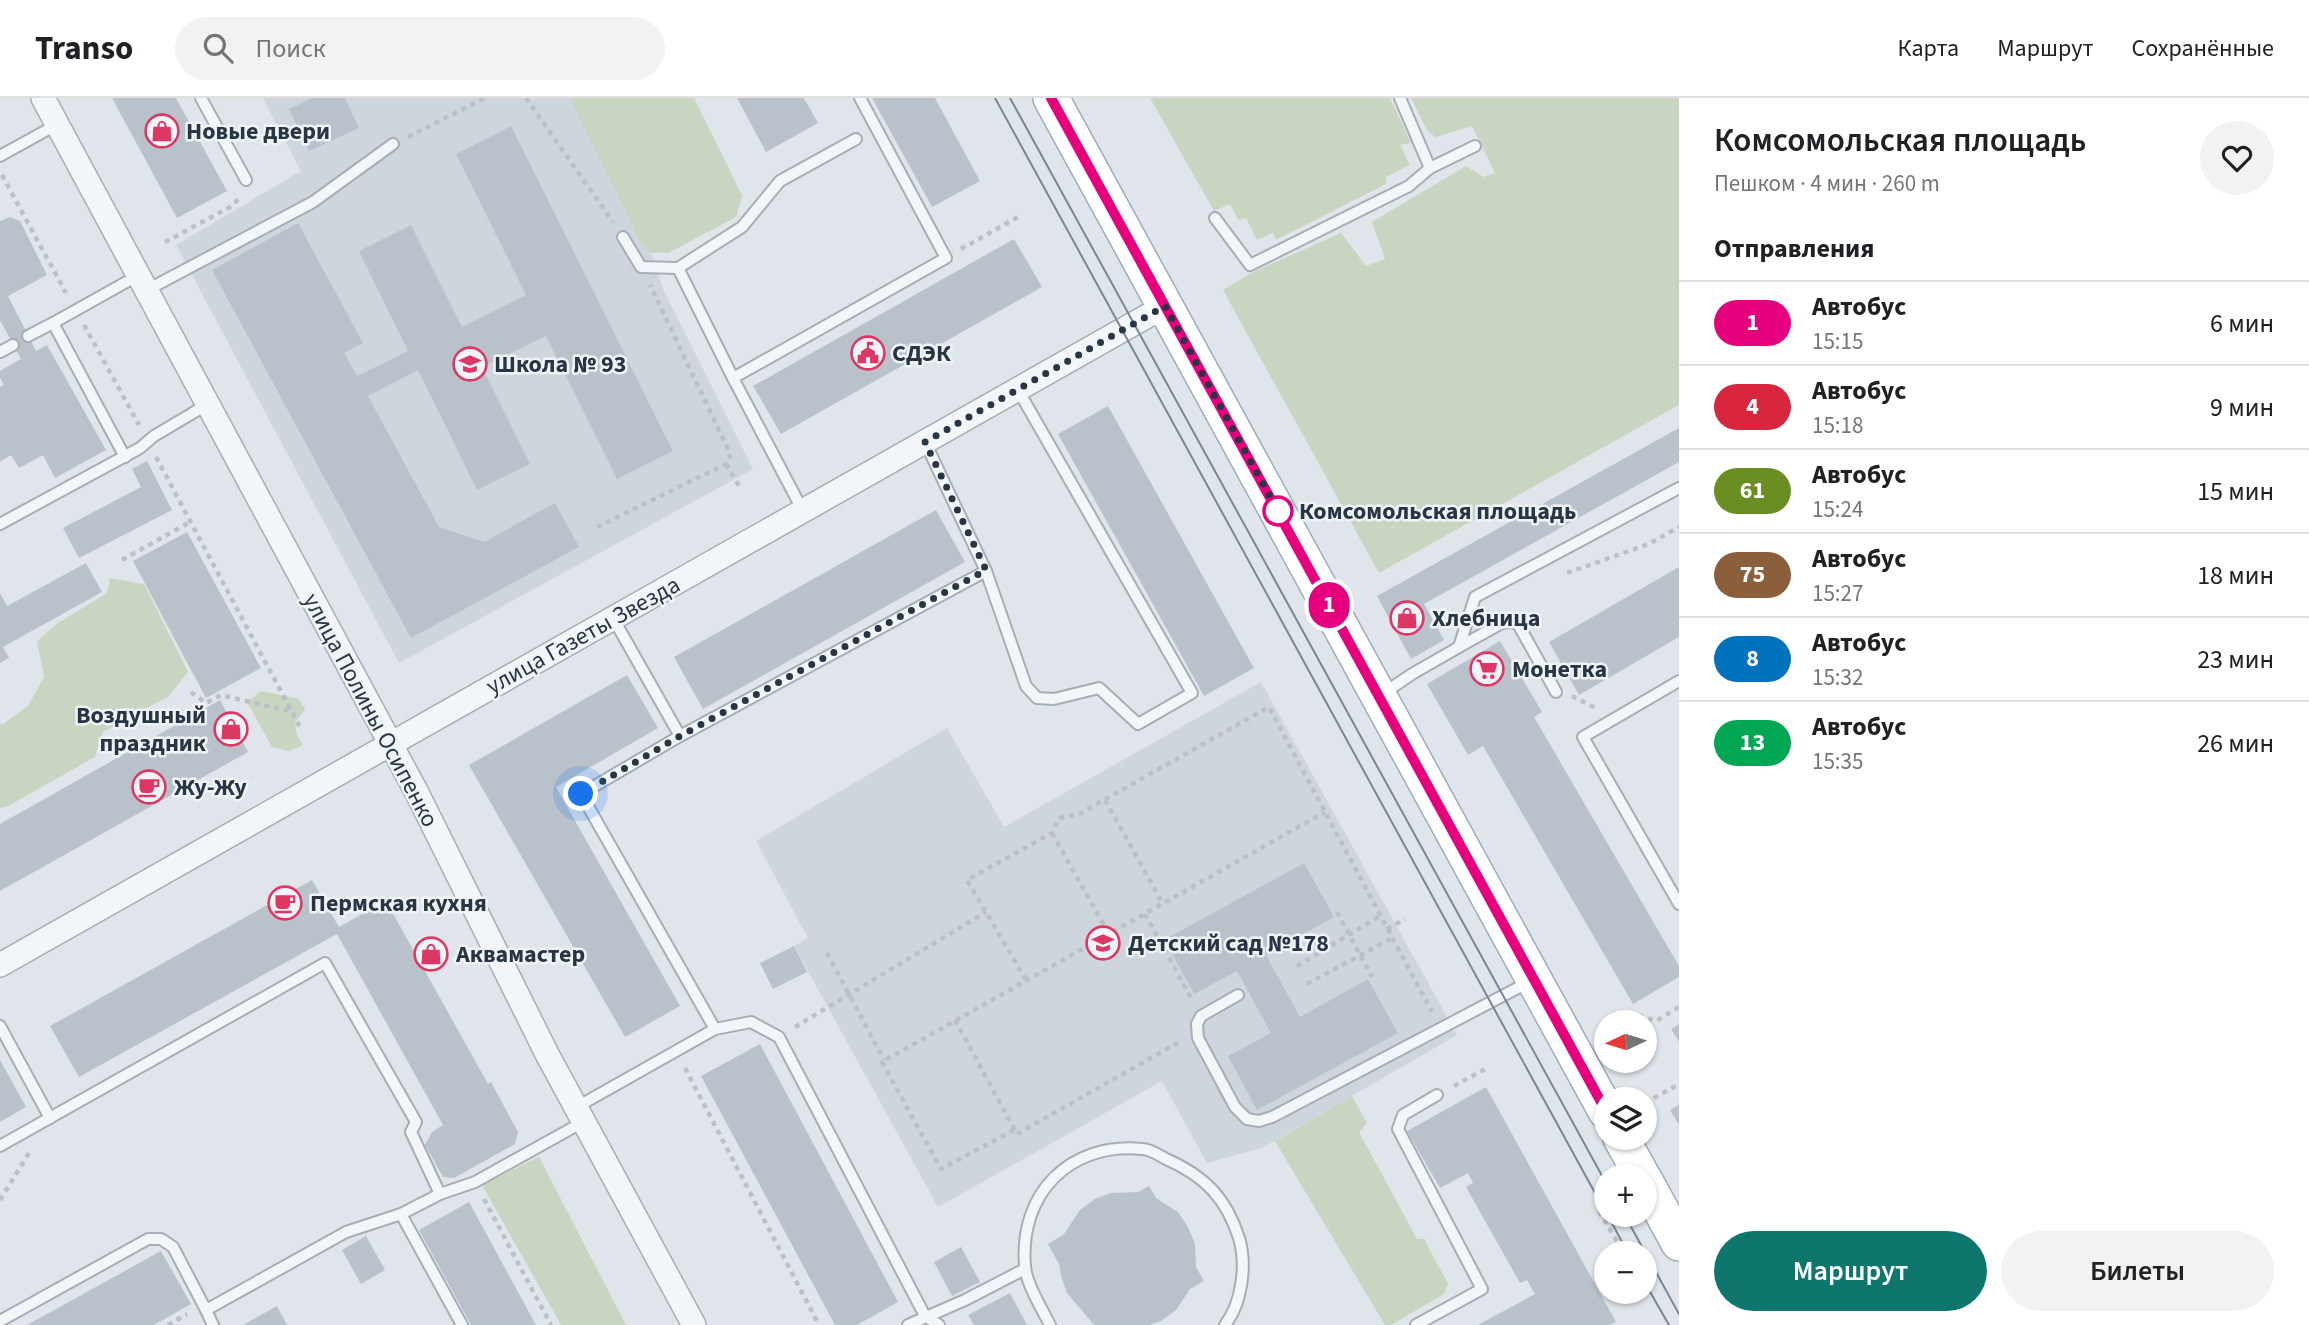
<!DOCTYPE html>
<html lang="ru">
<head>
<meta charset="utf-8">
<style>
  :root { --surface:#fff; --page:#f2f2f2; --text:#202124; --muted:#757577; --line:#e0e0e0; --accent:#0f766e }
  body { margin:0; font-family:"Source Sans 3",sans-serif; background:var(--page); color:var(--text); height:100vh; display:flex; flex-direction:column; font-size:26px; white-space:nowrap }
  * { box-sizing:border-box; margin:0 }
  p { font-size:23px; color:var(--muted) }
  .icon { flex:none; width:38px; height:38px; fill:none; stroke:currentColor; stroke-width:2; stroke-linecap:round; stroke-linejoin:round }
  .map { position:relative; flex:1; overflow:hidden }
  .panel { display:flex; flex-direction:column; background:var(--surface); width:630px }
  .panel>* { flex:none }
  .badge { padding:0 14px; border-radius:23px; font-size:24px; line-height:46px }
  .needle { width:46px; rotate:266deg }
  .fabs { position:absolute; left:1594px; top:912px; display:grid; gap:14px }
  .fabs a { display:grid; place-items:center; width:63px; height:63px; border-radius:50%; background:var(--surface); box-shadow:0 2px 5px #0004; font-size:35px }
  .you { position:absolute; width:35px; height:35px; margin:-18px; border:5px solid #fff; border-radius:50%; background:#1a73e8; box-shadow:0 0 0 10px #1a73e833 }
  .map>.badge { position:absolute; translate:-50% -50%; box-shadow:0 0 0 4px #fff }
  h2 { padding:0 35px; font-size:26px; line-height:63px }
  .round { display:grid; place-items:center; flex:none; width:74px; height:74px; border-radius:37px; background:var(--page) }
  .head { display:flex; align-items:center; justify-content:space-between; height:119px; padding:0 35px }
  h1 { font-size:33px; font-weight:600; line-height:52px }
  .button { display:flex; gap:14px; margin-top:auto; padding:14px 35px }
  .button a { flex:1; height:80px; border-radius:42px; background:var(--accent); color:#fff; font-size:28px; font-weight:600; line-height:80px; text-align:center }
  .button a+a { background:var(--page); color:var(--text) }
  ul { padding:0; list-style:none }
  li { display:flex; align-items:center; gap:21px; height:84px; padding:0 35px; border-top:2px solid var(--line) }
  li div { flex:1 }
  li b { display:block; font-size:26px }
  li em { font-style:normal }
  li .badge { min-width:77px; font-weight:700; text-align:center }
  header { display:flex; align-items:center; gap:42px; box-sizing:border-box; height:98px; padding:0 35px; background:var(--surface); border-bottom:2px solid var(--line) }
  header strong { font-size:33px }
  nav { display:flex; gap:38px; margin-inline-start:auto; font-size:24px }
  .search { width:490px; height:63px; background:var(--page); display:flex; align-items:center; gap:18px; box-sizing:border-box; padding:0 24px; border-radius:38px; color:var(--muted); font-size:26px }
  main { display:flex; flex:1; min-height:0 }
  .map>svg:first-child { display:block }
  .built { fill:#ced5dd }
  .green { fill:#c8d5c0 }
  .building { fill:#b9c2cb }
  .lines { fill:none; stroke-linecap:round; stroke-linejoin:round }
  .service-casing { stroke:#a5adb6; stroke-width:14 }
  .minor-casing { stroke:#a5adb6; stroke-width:26 }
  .primary-casing { stroke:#9eabb8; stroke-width:38 }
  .path { stroke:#bac0c6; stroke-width:4.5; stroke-dasharray:5 5; stroke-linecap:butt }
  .service { stroke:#f3f6f8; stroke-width:10 }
  .minor { stroke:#f3f6f8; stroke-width:23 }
  .primary { stroke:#fff; stroke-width:35 }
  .tram { stroke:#788796; stroke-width:2 }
  .line-casing { stroke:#fff; stroke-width:16 }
  .line { stroke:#e6007e; stroke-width:10 }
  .walk { stroke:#273544; stroke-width:7; stroke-dasharray:0 12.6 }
  .stop-dot { fill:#fff; stroke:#e6007e; stroke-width:3.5 }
  .labels { text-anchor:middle; stroke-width:5; stroke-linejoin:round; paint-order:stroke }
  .poi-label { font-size:24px; font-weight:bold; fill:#273544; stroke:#f0f4f8; text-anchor:start }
  .stop-label { font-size:24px; font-weight:bold; fill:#273544; stroke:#f0f4f8; text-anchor:start }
  .street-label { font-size:24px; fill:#273544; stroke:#f0f4f8 }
</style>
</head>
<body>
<header>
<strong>Transo</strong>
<div class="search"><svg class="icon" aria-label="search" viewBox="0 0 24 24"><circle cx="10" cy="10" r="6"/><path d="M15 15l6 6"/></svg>Поиск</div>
<nav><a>Карта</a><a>Маршрут</a><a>Сохранённые</a></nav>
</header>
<main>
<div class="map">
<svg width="1679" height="1227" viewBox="0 0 1679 1227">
  <rect width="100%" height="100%" fill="#e0e5eb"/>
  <g class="built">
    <polygon points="263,0 694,0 742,98 736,119 668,155 651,155 663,191 753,371 399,565 176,147 301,73"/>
    <polygon points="1261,584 1457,937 1262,1050 1207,1065 1162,983 938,1109 794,848 808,840 756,743 947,630 1004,729"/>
  </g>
  <g class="green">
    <polygon points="570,0 694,0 742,98 736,119 668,155 651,154 641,145"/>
    <polygon points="1150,0 1390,0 1411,45 1400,47 1410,67 1386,79 1386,86 1276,142 1273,135 1257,142 1246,120 1238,122 1230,106 1214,113"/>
    <polygon points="1411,0 1679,0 1679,307 1379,475 1223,192 1253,174 1341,135 1366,168 1385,161 1372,124 1466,68 1484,79 1495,75 1472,28 1436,39 1428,34"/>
    <polygon points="110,480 144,486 188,574 169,598 103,634 95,659 8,708 0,710 0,626 2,627 28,608 44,579 37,543 58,525 107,495"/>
    <polygon points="261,593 299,601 305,611 295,625 297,637 303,647 289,653 272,649 247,604"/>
    <polygon points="1352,998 1367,1025 1359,1034 1417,1141 1424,1141 1448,1186 1444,1196 1391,1227 1385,1227 1275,1043"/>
    <polygon points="539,1059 626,1227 561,1227 482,1087"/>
  </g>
  <g class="building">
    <polygon points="112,0 176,0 227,93 177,120"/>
    <polygon points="312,0 345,0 359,30 309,53 289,11"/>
    <polygon points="737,0 804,0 818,25 766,54"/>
    <polygon points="872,0 935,0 980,83 932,109"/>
    <polygon points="511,28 673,353 617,381 546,238 482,269 530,366 477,392 418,272 368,298 439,429 484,444 555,405 579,449 411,540 212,172 298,125 363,245 344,255 357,278 408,253 359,153 411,127 462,229 526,197 456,56"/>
    <polygon points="10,119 20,123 47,177 8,198 36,253 47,247 106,352 55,380 43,357 19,370 11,357 0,364 0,289 4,287 0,280 0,273 21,261 0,222 0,123"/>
    <polygon points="1014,141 1042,189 781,336 753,288"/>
    <polygon points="1108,308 1254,570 1204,598 1058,336"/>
    <polygon points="1679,330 1679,364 1424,506 1444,542 1411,561 1377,498"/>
    <polygon points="147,363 172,412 79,460 63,430 141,389 132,371"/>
    <polygon points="936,412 965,464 703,611 674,559"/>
    <polygon points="187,434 261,570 206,600 133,463"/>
    <polygon points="86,465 102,494 3,549 9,560 0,565 0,495 7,508"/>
    <polygon points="1679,469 1679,539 1579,597 1549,544"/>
    <polygon points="1500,543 1542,614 1534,619 1679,868 1679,879 1633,906 1483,648 1468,657 1427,586"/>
    <polygon points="627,577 658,630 556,689 680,908 625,939 469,667"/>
    <polygon points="220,602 248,654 0,793 0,726"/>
    <polygon points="1304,765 1334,819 1266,857 1300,919 1368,881 1398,935 1257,1012 1228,958 1271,935 1237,873 1194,896 1164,842"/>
    <polygon points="312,782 339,829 386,803 488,986 491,984 518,1034 515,1046 454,1080 443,1079 425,1047 432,1034 443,1027 337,836 79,979 50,928"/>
    <polygon points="794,848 807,874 773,891 760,865"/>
    <polygon points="1679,926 1679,944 1671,931"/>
    <polygon points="760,946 898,1204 857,1227 835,1227 701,978"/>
    <polygon points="0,962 26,1009 0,1024"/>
    <polygon points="1486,989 1616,1224 1610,1227 1478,1227 1535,1196 1527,1182 1520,1185 1466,1089 1473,1085 1468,1075 1440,1090 1407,1033"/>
    <polygon points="1679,1007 1679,1027 1670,1012"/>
    <polygon points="1149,1088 1156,1100 1178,1114 1188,1129 1195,1146 1196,1169 1204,1183 1190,1191 1176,1212 1161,1223 1150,1227 1094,1227 1067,1195 1061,1178 1059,1166 1048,1146 1064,1136 1080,1112 1095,1101 1111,1095 1138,1094"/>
    <polygon points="469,1104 536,1227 471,1227 419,1132"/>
    <polygon points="366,1138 385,1172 361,1186 342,1152"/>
    <polygon points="961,1149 980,1184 952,1198 934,1164"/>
    <polygon points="161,1153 191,1206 154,1227 27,1227"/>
    <polygon points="1010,1195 1027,1227 974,1227 968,1217"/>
    <polygon points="277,1208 287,1227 243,1227"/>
  </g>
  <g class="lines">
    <defs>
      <g id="service">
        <polyline points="201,0 246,82"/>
        <polyline points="856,41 780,83 742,129 678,170 733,280 946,160 860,0"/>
        <polyline points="0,58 56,27"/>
        <polyline points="1430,70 1475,48"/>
        <polyline points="1215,120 1250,167 1409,88 1430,70 1400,0"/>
        <polyline points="623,139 641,169 678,170"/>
        <polyline points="145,193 313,104 393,46"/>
        <polyline points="53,225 137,178"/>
        <polyline points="28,238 53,225 125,359"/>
        <polyline points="0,254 13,247"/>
        <polyline points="733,280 803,413"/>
        <polyline points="925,344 986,473 1026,588 1037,600 1054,601 1099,590 1138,626 1192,595 1018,292"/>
        <polyline points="0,426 140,350 154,338 208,306"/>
        <polyline points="613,520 680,638"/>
        <polyline points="1459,549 1502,525 1510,524 1518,526 1556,594"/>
        <polyline points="1679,583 1583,639 1679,806"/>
        <polyline points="1384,595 1412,576 1459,549 1475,499 1679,390"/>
        <polyline points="1238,897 1201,918 1197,926 1198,940 1235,1009 1247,1021 1259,1023 1272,1019 1529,884"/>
        <polyline points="0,928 50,1020"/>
        <polyline points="715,931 581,696 680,638 986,473"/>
        <polyline points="575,1010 715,931 751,924 779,939 925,1218 939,1227"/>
        <polyline points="0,1048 325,865 416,1024 411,1034 440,1096"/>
        <polyline points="401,1116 462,1227"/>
        <polyline points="206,1212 213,1227"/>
        <polyline points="0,1223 148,1141 161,1141 173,1149 206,1212 346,1134 401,1116 440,1096 475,1084 583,1024"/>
        <polyline points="908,1227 965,1202 1025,1171"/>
        <path d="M1050,1227c-8,-16 -24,-42 -25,-59 -6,-72 44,-124 117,-117 8,0 17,6 24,10 39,17 60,39 73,79 8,27 3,65 -14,87"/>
        <polyline points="1416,1227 1482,1191 1398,1031 1403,1017 1437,997"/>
      </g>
      <g id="minor">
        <polyline points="43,0 416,693 547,956 694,1227"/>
        <polyline points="0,867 1165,208"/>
      </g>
      <g id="primary">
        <polyline points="1051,0 1606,1013"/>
        <polyline points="1621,1040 1642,1078"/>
        <polyline points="1645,1083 1679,1145"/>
      </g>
    </defs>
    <use href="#service" class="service-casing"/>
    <use href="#minor" class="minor-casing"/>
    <use href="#primary" class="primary-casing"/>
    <g class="path">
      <polyline points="526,0 613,124"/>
      <polyline points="408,39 485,0"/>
      <polyline points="2,77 66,195"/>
      <polyline points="165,144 232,108 241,98"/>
      <polyline points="961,151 1018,119"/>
      <polyline points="84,227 139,327"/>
      <polyline points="156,359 301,631"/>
      <polyline points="726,366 739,388"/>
      <polyline points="597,429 726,366 730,361 729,353 650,187"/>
      <polyline points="122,462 190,424"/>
      <polyline points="1567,475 1649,446 1679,429"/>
      <polyline points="191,594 206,605 221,597 289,613"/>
      <polyline points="1572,598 1596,610"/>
      <polyline points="1105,702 1163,806"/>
      <polyline points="1052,735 1109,836"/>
      <polyline points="1337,814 1372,879"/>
      <polyline points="1145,816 1192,902"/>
      <polyline points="1387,831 1405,821"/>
      <polyline points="827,855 884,962"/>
      <polyline points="1297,868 1380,818"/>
      <polyline points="1026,882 967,782 1052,735 1059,720 1079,716 1269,609 1432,914"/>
      <polyline points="1307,886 1392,840"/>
      <polyline points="955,922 1017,1036 1181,943"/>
      <polyline points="1621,924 1635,916 1656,923 1679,909"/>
      <polyline points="795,929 986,814"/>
      <polyline points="1603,933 1606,932"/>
      <polyline points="685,970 819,1227"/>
      <polyline points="1454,988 1487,970"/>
      <polyline points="1645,1005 1679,986"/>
      <polyline points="1014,1032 941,1071 882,964 1325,714"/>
      <polyline points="484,1101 551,1227"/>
      <polyline points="0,1102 29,1055"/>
      <polyline points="1599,1113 1624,1155"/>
      <polyline points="168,1227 187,1216"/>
    </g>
    <use href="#service" class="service"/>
    <use href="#minor" class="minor"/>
    <use href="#primary" class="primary"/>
    <g class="tram">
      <polyline points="995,0 1606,1115"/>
      <polyline points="1010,0 1606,1085"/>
      <polyline points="1607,1116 1628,1155"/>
      <polyline points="1624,1116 1679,1216"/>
      <polyline points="1645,1185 1669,1227"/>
    </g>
  </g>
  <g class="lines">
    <defs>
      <polyline id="line" points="1051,0 1606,1013"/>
    </defs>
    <use href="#line" class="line-casing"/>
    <use href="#line" class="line"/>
    <polyline class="walk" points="581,696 680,638 986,472 925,344 1165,208 1278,413"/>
  </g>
  <defs>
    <symbol id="shop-ring" viewBox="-11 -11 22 22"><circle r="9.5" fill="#f0f4f8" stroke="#dd3764" stroke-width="1.5"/><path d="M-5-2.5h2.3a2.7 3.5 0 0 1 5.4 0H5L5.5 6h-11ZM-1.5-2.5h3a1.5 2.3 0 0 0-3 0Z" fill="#dd3764"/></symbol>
    <symbol id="civic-ring" viewBox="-11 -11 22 22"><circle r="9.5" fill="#f0f4f8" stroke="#dd3764" stroke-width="1.5"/><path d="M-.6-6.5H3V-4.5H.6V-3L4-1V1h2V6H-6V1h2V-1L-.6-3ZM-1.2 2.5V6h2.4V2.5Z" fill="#dd3764"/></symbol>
    <symbol id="school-ring" viewBox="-11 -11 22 22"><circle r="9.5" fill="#f0f4f8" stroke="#dd3764" stroke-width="1.5"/><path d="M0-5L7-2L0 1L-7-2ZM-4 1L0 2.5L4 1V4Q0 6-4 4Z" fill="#dd3764"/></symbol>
    <symbol id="supermarket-ring" viewBox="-11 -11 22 22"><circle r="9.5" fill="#f0f4f8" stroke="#dd3764" stroke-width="1.5"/><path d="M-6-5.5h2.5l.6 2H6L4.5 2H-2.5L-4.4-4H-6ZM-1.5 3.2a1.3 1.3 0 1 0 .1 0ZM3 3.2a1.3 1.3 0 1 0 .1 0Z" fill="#dd3764"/></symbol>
    <symbol id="cafe-ring" viewBox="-11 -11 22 22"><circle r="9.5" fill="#f0f4f8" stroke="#dd3764" stroke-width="1.5"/><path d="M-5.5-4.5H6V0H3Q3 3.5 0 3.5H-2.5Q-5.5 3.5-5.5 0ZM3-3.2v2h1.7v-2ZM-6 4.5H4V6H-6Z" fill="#dd3764"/></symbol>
  </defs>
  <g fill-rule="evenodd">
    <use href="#shop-ring" x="143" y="14" width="38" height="38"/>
    <use href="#civic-ring" x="849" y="236" width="38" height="38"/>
    <use href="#school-ring" x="451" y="247" width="38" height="38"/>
    <use href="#shop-ring" x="1388" y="501" width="38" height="38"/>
    <use href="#supermarket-ring" x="1468" y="552" width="38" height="38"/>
    <use href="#shop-ring" x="212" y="612" width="38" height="38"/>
    <use href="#cafe-ring" x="130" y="670" width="38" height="38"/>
    <use href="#cafe-ring" x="266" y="786" width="38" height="38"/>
    <use href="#school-ring" x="1084" y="826" width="38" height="38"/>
    <use href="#shop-ring" x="412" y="837" width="38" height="38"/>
  </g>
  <circle class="stop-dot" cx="1278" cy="413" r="14"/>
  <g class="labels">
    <g class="poi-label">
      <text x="186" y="41">Новые двери</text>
      <text x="892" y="263">СДЭК</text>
      <text x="494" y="274">Школа № 93</text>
      <text x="1432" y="528">Хлебница</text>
      <text x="1512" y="579">Монетка</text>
      <text x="206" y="625" text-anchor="end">Воздушный<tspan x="206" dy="28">праздник</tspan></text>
      <text x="174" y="697">Жу-Жу</text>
      <text x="310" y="813">Пермская кухня</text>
      <text x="1128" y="853">Детский сад №178</text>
      <text x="456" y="864">Аквамастер</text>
    </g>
    <g class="stop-label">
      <text x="1299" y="421">Комсомольская площадь</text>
    </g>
    <g class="street-label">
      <text transform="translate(583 537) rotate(-29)" y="8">улица Газеты Звезда</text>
      <text transform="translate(371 612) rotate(62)" y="8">улица Полины Осипенко</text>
    </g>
  </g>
</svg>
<div class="fabs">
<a><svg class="needle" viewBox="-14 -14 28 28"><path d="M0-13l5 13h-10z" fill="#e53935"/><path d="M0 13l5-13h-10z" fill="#757577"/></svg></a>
<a><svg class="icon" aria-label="layers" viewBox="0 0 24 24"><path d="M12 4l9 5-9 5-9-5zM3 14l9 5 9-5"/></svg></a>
<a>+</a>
<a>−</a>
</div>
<div class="you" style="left:581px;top:696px"></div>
<b class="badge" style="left:1329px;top:507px;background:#e6007e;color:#fff">1</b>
</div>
<section class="panel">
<div class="head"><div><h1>Комсомольская площадь</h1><p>Пешком · 4 мин · 260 m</p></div><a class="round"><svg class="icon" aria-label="heart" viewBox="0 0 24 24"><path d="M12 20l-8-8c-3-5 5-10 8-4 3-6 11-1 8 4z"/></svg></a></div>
<h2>Отправления</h2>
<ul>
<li><span class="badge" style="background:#e6007e;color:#fff">1</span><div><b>Автобус</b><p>15:15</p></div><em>6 мин</em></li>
<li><span class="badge" style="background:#d7263d;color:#fff">4</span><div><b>Автобус</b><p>15:18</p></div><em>9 мин</em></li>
<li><span class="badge" style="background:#6b8e23;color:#fff">61</span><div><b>Автобус</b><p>15:24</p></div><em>15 мин</em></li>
<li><span class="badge" style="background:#8b5e3c;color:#fff">75</span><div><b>Автобус</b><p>15:27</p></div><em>18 мин</em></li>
<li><span class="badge" style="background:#0072bc;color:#fff">8</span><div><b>Автобус</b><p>15:32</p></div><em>23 мин</em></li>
<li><span class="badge" style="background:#00a651;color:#fff">13</span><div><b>Автобус</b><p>15:35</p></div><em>26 мин</em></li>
</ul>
<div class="button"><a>Маршрут</a><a>Билеты</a></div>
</section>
</main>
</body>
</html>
